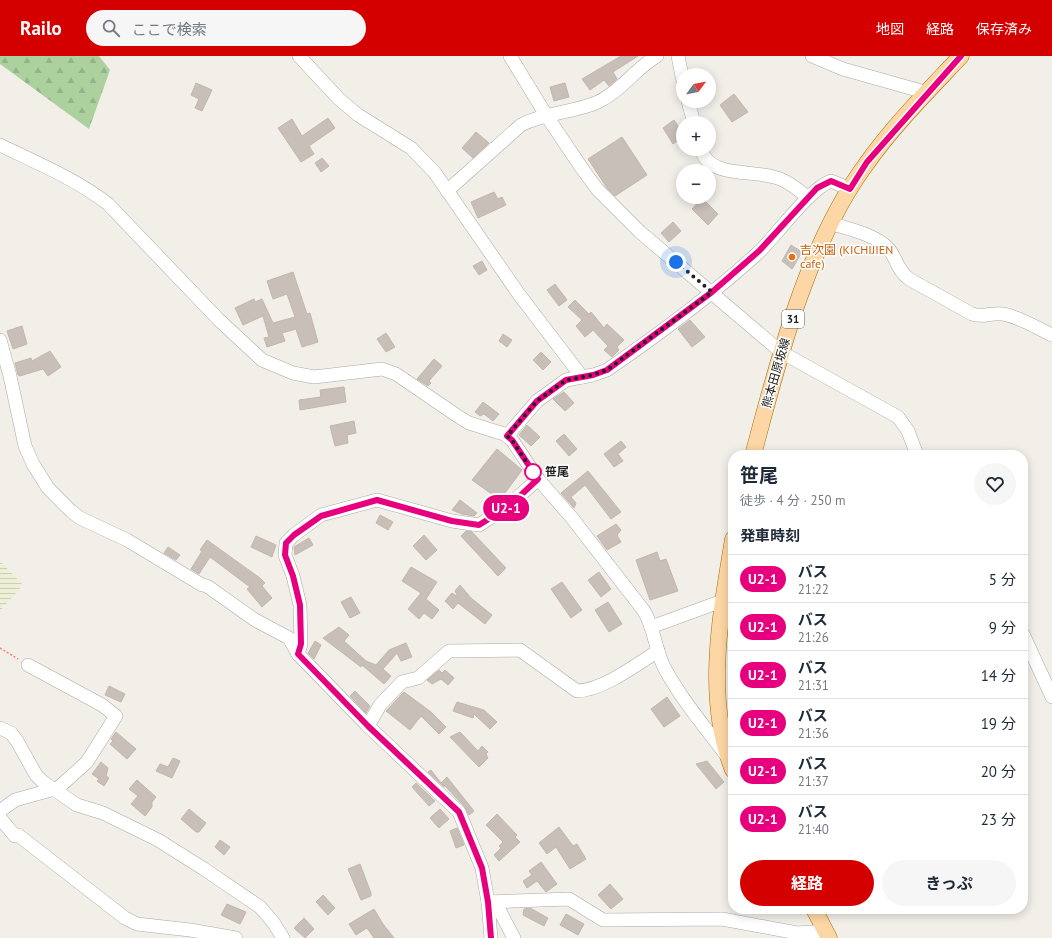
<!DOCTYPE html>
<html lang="ja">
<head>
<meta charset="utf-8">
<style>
  :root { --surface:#fff; --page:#f6f6f7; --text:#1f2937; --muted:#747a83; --line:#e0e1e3; --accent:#d40000 }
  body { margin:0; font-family:"PT Sans","Noto Sans JP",sans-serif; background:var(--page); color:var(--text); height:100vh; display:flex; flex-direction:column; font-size:15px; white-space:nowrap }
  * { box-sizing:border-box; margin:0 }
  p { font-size:13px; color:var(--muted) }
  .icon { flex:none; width:22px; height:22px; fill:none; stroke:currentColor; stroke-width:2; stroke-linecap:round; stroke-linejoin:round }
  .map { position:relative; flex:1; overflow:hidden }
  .panel { position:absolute; left:728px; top:394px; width:300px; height:464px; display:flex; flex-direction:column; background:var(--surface); border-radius:16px; box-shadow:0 2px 10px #0003 }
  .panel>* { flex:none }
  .badge { padding:0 8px; border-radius:13px; font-size:14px; line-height:26px }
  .needle { width:26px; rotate:58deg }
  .buttons { position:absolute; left:676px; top:12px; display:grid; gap:8px }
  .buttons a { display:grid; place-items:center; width:40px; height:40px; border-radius:50%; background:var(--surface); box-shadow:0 2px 10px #0003; font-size:20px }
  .you { position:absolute; width:20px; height:20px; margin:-10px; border:3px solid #fff; border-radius:50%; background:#1a73e8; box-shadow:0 0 0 6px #1a73e833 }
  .map>.badge { position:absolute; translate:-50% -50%; box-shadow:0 0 0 2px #fff }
  h2 { padding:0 12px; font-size:15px; line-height:36px }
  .round { display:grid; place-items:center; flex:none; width:42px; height:42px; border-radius:21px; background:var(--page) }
  .headline { display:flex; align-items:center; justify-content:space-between; height:68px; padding:0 12px }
  h1 { font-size:19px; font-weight:700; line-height:30px }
  .primary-button { display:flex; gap:8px; margin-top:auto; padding:8px 12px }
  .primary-button a { flex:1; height:46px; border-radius:24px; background:var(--accent); color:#fff; font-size:16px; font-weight:700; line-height:46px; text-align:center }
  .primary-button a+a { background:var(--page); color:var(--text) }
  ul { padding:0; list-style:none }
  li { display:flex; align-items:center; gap:12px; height:48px; padding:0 12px; border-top:1px solid var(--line) }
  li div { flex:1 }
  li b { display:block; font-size:15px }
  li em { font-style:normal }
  li .badge { min-width:44px; font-weight:700; text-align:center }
  header { display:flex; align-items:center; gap:24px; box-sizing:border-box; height:56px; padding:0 20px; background:var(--accent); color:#fff }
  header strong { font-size:19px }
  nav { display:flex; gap:22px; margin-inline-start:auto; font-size:14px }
  .search { width:280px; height:36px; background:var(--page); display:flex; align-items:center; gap:10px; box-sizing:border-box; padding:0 14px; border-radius:22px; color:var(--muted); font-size:15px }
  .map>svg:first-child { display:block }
  .farmland { fill:url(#farmland-rules) }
  .forest { fill:url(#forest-firs) }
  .building { fill:#c7bfb8; stroke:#c4b6ab }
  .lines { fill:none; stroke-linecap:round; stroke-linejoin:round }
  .minor-casing { stroke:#a9a9a9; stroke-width:14 }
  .major-casing { stroke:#a06b00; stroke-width:17 }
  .path { stroke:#fa8072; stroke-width:1.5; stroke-dasharray:2 2; stroke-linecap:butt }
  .minor { stroke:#fff; stroke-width:13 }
  .major { stroke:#fcd6a4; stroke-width:16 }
  .line-casing { stroke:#fff; stroke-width:9 }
  .line { stroke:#e6007e; stroke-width:6 }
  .walk { stroke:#222; stroke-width:4; stroke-dasharray:0 7.2 }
  .food-dot { fill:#e8710a; stroke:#fff; stroke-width:1.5 }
  .stop-dot { fill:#fff; stroke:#e6007e; stroke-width:2 }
  .labels { text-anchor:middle; stroke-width:3; stroke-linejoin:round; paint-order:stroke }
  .shield { fill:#fff; stroke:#646464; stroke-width:1 }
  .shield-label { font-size:11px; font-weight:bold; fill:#222 }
  .food-label { font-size:12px; fill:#c56008; stroke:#fff; text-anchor:start }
  .street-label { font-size:12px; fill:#222; stroke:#fff }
  .stop-label { font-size:12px; font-weight:bold; fill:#222; stroke:#fff; text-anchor:start }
</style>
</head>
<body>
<header>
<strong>Railo</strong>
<div class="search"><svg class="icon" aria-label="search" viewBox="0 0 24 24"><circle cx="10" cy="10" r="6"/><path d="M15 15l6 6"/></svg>ここで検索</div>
<nav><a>地図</a><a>経路</a><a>保存済み</a></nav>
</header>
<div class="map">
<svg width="1052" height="882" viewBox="0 0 1052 882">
  <defs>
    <pattern id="farmland-rules" width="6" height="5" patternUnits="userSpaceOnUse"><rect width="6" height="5" fill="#eef0d5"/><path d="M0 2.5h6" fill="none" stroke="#ccceb7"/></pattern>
    <pattern id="forest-firs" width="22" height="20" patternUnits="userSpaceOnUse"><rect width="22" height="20" fill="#add19e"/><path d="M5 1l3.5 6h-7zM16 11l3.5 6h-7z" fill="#95b388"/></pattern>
  </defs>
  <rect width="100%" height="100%" fill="#f2efe9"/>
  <polygon class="farmland" points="0,505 23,529 0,555"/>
  <polygon class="forest" points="0,0 99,0 110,14 89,73 0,8"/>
  <g class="building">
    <polygon points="621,0 638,0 613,16 617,23 609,30 604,24 590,34 582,23"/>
    <polygon points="196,27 212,34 202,55 195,52 199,43 191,39"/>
    <polygon points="565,27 569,41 554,45 550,31"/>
    <polygon points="734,38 748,56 732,66 720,49"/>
    <polygon points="328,62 335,72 309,90 314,98 301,106 278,72 292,63 302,80"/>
    <polygon points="674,64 683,77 683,81 673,88 663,72"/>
    <polygon points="476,76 489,87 473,102 462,92"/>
    <polygon points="622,81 647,119 615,140 607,132 588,103"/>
    <polygon points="322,102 329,110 321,116 315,107"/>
    <polygon points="494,136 498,143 502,141 506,149 478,162 471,146"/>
    <polygon points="702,142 718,158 708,169 692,153"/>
    <polygon points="673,166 681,175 669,186 661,177"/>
    <polygon points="791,189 802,196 792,213 782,205"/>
    <polygon points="482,205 487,214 479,219 473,210"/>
    <polygon points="293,216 307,258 310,257 318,286 302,291 296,273 282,277 285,285 267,291 264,282 269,281 263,260 243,269 235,252 254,243 255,246 262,243 273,267 295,261 287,238 273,243 267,225"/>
    <polygon points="555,228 567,244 559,250 547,234"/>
    <polygon points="575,244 589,258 591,256 604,272 607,268 624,284 617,291 619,294 612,301 604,294 608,290 593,274 585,281 576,270 582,264 568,251"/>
    <polygon points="690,264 705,281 692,291 678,273"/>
    <polygon points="22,270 27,288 13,293 7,275"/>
    <polygon points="386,277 395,291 386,296 377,283"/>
    <polygon points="503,278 512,284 507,291 499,285"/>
    <polygon points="50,295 61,311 48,320 43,313 20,320 18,319 15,307 31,302 32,305"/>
    <polygon points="541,296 551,306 543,314 533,304"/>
    <polygon points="434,303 442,310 429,325 431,327 428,330 417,323"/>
    <polygon points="344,331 346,346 300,354 299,344 321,341 320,334"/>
    <polygon points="564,336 574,347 565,355 553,343"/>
    <polygon points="483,346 499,358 493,365 484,358 480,360 475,356"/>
    <polygon points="354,365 356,377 347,379 348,387 335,390 330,370"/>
    <polygon points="527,369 540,381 531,390 519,379"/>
    <polygon points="564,378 577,393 569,400 556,385"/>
    <polygon points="621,385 626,391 618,398 623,405 614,411 604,398"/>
    <polygon points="497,393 522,414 500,444 472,424"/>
    <polygon points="588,415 621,456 611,463 585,429 571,441 576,447 574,452 561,437"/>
    <polygon points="460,444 477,457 474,460 462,458 452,454"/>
    <polygon points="380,459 393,466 388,474 376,467"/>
    <polygon points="616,468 621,474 617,479 621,486 607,494 597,480"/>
    <polygon points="466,475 472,476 506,512 498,520 461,480"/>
    <polygon points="424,479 437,494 426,504 413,490"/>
    <polygon points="256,480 276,489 272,501 251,491"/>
    <polygon points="309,482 313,489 295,499 294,491"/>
    <polygon points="207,484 260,522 265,527 262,530 272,542 262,551 247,533 250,531 210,501 199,518 191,513 202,495 200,494"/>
    <polygon points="168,491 180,499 176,504 164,497"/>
    <polygon points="657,496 660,505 666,503 678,535 650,544 636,504"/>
    <polygon points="411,511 437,526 426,543 439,554 432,563 424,557 419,563 408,553 421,537 402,525"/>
    <polygon points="599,516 611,533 601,541 588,524"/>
    <polygon points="562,526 582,554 571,562 551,533"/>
    <polygon points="460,529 471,542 492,559 485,568 458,547 453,553 445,545 452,537 458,541 455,535"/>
    <polygon points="351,541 360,557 350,562 341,546"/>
    <polygon points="608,546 622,568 609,576 595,554"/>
    <polygon points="339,571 349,579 344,585 366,605 376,609 389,594 406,587 412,601 401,605 397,597 383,613 391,620 384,628 362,609 361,611 323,582"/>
    <polygon points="315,585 321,589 314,603 308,597"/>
    <polygon points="439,614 442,617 445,614 454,622 448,629 441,623 432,628 427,624"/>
    <polygon points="109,630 125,638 121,646 105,639"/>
    <polygon points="355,635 370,650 366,657 350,640"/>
    <polygon points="404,636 431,656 446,671 439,678 421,660 410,674 386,655"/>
    <polygon points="667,641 680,660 664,671 651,653"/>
    <polygon points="457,646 484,654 497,666 490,673 474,658 473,662 453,655"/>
    <polygon points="116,676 136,693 127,703 110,688 113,685 111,683"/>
    <polygon points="460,676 478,695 482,690 488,696 486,698 488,702 479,711 450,681"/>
    <polygon points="173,702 180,705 172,722 156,715 160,708 168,711"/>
    <polygon points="707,705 724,726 716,733 696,708"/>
    <polygon points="101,706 108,712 106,720 109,722 104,730 97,725 99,723 92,718"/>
    <polygon points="431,714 441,727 447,721 474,755 469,759 464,750 443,728 444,731 428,716"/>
    <polygon points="137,724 156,741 152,746 152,751 145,760 131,748 138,740 129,733"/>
    <polygon points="416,727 435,745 429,750 412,731"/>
    <polygon points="189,753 206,767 199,776 196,776 181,763"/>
    <polygon points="440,753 449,763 439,772 430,762"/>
    <polygon points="497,758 517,779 515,781 520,786 499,805 494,799 501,792 499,790 503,786 486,769"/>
    <polygon points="559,771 573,790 577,788 586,803 570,813 556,791 547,798 539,787"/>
    <polygon points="457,772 464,789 456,792 450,775"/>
    <polygon points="220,784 230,791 224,799 215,791"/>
    <polygon points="541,806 557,828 546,836 537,825 527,832 523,825 532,819 529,815"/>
    <polygon points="360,808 371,837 371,840 361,844 348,813"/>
    <polygon points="610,828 623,843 611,853 598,839"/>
    <polygon points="323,839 335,852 328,859 316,846"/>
    <polygon points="227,848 246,856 240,868 221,859"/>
    <polygon points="530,852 548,862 544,870 523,859 524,853"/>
    <polygon points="374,853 383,868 394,882 374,882 367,872 356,879 349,868"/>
    <polygon points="566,858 584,868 578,879 560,869"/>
    <polygon points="304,862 314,873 305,882 294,872"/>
  </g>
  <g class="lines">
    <defs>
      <g id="minor">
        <polyline points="299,0 339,43 358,59 411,92 435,117 518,237 582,321"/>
        <polyline points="510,0 546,59 581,111 597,133 640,176 781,296 898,361 908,375 917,399"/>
        <polyline points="678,0 683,25"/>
        <polyline points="812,0 843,13 921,35 925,38"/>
        <polyline points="688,45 694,67"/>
        <path d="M0,89c37,18 76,34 108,59l111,116 43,40 31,13 21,4 68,-8 14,5 63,43 10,6 35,11 8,6 26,39 34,39 72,93c11,18 11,40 21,58 17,31 40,58 61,86"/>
        <path d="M701,93c8,29 50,21 73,28 13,3 24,12 34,21"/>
        <path d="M447,135l74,-66c25,-13 52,-12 77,-23 23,-11 37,-33 59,-46"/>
        <path d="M830,167c18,6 44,11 58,25 9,10 8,21 21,31l63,35c13,4 19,-2 31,0 17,3 34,14 49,21"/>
        <polyline points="0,284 10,320 25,390 33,408 48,432 71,455 80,462 127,484 202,529 207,530 255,564 289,582 298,598 368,670 459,756 482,812 488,846 491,882"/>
        <path d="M507,380l30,-35 29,-21 27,-5 14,-5c52,-36 104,-74 151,-117 20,-19 50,-63 73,-72l19,8"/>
        <polyline points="651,571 733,541"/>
        <polyline points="1023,578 1052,641"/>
        <polyline points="298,598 301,588 300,549 293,520 285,499 286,487 294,479 321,459 377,444 452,465 479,469 507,451 538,423"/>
        <path d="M368,670l12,-21 22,-23 16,-4 31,-27 71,-1 57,41c26,-1 59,-26 81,-40"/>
        <polyline points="0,672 11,677 17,685 36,719 43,726 77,749 103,757 158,784 204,813 260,851 273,866 283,882"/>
        <polyline points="0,755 15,744 58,732 87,706 116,660 102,649 28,609"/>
        <polyline points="0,762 15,780 18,779 125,862 137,868 190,874 236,882"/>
        <polyline points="488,846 569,843 603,864 722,863 797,877 826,875"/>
        <polyline points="495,846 514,882"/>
      </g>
      <g id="major">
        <path d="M753,399c26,-97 54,-211 114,-292 26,-37 63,-74 94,-107"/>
        <path d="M733,483c-12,74 -29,158 0,231"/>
        <polyline points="814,853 829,882"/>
      </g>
    </defs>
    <use href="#minor" class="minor-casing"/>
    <use href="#major" class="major-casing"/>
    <polyline class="path" points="0,592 18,603"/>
    <use href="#minor" class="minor"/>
    <use href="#major" class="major"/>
  </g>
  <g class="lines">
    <defs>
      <polyline id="line" points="491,882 488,846 482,812 459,756 368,670 298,598 301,588 300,549 293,520 285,499 286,487 294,479 321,460 377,444 452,465 479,469 508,451 538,423 512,384 507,380 537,345 566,324 593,319 607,314 712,236 759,195 817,132 831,125 850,133 867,106 961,0"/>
    </defs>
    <use href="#line" class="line-casing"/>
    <use href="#line" class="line"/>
    <polyline class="walk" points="533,416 512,384 507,380 537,345 566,324 593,319 607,314 712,236 676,206"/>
  </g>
  <circle class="food-dot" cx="792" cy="201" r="4"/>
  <circle class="stop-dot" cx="533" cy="416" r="8"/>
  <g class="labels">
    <rect class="shield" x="782" y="254" width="22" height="18" rx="3"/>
    <g class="shield-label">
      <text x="793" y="267">31</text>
    </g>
    <g class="food-label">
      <text x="800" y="198">吉次園 (KICHIJIEN<tspan x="800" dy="14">cafe)</tspan></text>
    </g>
    <g class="street-label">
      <text transform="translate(776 317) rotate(-74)" y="4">熊本田原坂線</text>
    </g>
    <g class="stop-label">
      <text x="545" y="420">笹尾</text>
    </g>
  </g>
</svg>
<div class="buttons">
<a><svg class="needle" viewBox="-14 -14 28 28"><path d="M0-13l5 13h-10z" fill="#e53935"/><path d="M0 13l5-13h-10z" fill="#747a83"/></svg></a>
<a>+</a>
<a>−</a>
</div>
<div class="you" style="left:676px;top:206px"></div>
<b class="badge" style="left:506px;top:452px;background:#e6007e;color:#fff">U2-1</b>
<section class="panel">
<div class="headline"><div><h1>笹尾</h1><p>徒歩 · 4 分 · 250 m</p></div><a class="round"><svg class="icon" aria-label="heart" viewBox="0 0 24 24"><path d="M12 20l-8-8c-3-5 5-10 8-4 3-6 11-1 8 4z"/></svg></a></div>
<h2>発車時刻</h2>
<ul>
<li><span class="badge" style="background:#e6007e;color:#fff">U2-1</span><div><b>バス</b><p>21:22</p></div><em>5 分</em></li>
<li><span class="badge" style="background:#e6007e;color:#fff">U2-1</span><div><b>バス</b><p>21:26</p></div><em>9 分</em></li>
<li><span class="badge" style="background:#e6007e;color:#fff">U2-1</span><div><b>バス</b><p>21:31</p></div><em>14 分</em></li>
<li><span class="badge" style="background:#e6007e;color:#fff">U2-1</span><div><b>バス</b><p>21:36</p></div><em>19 分</em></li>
<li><span class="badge" style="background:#e6007e;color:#fff">U2-1</span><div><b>バス</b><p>21:37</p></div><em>20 分</em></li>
<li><span class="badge" style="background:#e6007e;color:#fff">U2-1</span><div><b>バス</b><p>21:40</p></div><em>23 分</em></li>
</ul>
<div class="primary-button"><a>経路</a><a>きっぷ</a></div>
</section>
</div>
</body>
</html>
